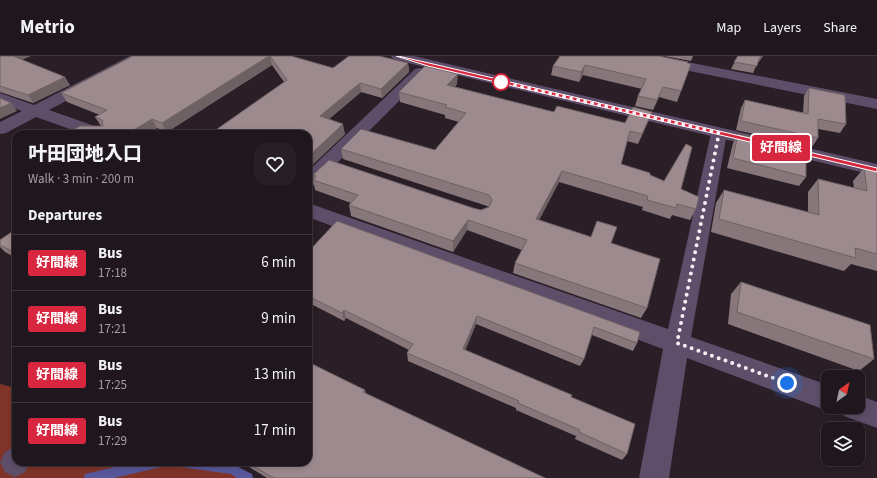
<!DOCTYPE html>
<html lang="en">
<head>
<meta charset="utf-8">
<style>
  :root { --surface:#20161d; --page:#281f26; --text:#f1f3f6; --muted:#a29fa4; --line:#3d353b }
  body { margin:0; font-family:"Source Sans 3","Noto Sans JP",sans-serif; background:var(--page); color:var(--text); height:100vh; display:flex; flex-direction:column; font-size:15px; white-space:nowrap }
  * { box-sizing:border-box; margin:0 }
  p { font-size:13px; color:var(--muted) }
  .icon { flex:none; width:22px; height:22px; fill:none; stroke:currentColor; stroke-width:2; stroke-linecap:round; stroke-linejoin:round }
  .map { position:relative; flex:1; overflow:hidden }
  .sheet { position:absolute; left:12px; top:74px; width:300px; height:336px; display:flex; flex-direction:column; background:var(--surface); border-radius:12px; box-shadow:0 2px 6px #0003,0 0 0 1px var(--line) }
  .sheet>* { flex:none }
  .badge { padding:0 8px; border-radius:3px; font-size:14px; line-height:26px }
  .needle { width:26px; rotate:33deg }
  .buttons { position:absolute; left:821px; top:314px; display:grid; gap:8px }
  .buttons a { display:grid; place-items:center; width:44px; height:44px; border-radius:8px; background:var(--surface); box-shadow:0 2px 6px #0003,0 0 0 1px var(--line); font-size:20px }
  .you { position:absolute; width:20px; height:20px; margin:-10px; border:3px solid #fff; border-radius:50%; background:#1a73e8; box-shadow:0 0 0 6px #1a73e833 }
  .map>.badge { position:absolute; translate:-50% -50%; box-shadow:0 0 0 2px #fff }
  h2 { padding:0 16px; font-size:15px; line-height:36px }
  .round { display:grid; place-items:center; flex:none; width:42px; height:42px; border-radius:12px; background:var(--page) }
  .head { display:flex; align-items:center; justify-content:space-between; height:68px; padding:0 16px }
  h1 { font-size:19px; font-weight:800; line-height:30px }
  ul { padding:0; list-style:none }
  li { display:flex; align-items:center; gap:12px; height:56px; padding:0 16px; border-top:1px solid var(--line) }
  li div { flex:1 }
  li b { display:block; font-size:15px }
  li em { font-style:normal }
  li .badge { min-width:44px; font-weight:700; text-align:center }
  header { display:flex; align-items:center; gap:24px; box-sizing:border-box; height:56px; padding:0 20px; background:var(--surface); border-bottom:1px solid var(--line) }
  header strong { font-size:19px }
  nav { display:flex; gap:22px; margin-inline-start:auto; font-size:14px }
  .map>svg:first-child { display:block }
  .forest { fill:#803429 }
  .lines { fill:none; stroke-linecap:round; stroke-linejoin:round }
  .stream { fill:#58579c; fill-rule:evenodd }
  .minor { fill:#5e4e6a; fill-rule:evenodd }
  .tertiary { fill:#5e4e6a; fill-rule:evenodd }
  .wall { fill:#87777a }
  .shaded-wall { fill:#6e6163 }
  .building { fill:#9d8a8e; stroke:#6e6163 }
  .line { fill:#d7263d; stroke:#fff }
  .walk { stroke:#f8eff5; stroke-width:4; stroke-dasharray:0 7.2 }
  .stop-dot { fill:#fff; stroke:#d7263d; stroke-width:2 }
</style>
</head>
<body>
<header>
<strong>Metrio</strong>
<nav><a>Map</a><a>Layers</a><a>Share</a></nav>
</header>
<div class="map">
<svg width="877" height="422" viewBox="0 0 877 422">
  <rect width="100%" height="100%" fill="#2a1e27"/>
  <polygon class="forest" points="0,328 16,332 16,406 233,406 252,422 0,422"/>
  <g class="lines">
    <g class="stream">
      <polygon points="137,406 166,406 165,410 161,411 114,422 84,422 85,418 89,417"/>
      <polygon points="175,406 220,406 232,408 252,418 253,422 237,422 231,418 180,411 176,410"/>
    </g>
    <g class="minor">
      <polygon points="130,0 148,0 146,3 49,54 106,74 108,78 84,78 36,61 6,77 0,78 0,66 22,55 0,47 0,37 34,49"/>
      <polygon points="628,0 656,0 877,43 877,53 635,4 630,3"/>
      <polygon points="420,12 425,13 427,16 425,19 315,129 308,131 308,115 415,13"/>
      <polygon points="719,72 725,73 727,77 691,281 828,329 828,351 837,351 828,355 687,302 669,422 639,422 663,293 308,161 308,147 668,273 711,77 713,73"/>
      <polygon points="858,339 877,346 877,372 844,360 840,351 858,351"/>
      <polygon points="16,390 16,406 30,406 25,416 15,421 5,416 0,406 5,396"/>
    </g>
    <polygon class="tertiary" points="391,0 414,0 877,108 877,120 428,12 393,3"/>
  </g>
  <g class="wall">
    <polygon points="0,0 22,4 70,29 33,47 0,36"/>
    <polygon points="133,0 291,0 333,12 408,7 409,16 382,42 361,36 329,63 345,78 308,113 308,78 284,26 272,9 167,76 157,72 148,78 66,78 101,70 95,61 100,59 67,46 61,37"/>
    <polygon points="664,0 693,0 691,5"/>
    <polygon points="738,0 763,0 757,8 753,17 731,13"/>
    <polygon points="688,7 691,8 677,46 659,41 653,54 635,50 638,40 642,33 583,19 579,26 551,19 553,10"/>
    <polygon points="457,28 455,31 554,56 625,67 652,56 648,66 638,88 627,85 621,108 650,119 681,133 696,153 690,164 672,159 670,163 642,154 643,151 559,126 539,164 611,187 647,252 641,262 513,217 515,207 522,194 467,174 453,196 351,160 349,149 351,147 315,134 313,124 314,122 313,119 481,154 489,151 487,150 343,103 341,93 435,94 459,66 445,62 445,59 400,46 399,36"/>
    <polygon points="809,32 846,68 840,77 818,73 818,82 812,91 736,74 741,52 745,44 803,57 804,40"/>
    <polygon points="738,78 806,121 799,130 727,112 733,87"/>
    <polygon points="864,112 877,115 877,215 851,208 844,215 711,176 716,147 724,134 808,156 808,136 818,123 854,132 853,125"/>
    <polygon points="337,165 637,287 633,295 592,279 584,303 580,310 476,268 465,294 571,341 627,398 622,404 575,383 576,380 516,354 516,352 408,305 407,297 409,294 346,262 344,265 311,248 309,251 308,251 308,196"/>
    <polygon points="16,173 16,202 5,196 0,191 0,184"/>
    <polygon points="741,226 874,303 859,315 728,268 731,238"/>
    <polygon points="365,334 366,338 545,422 267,422 246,409 243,406 308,406"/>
  </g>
  <g class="shaded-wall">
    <polygon points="11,0 31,0 15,7"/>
    <polygon points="269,0 270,0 272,9 167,76 162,67"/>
    <polygon points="761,0 763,0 756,10 758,5"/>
    <polygon points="408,7 409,16 382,42 381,33"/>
    <polygon points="585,9 583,19 579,26 581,16"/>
    <polygon points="458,18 457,28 447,40 447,29"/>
    <polygon points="65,21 70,29 33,47 28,39"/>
    <polygon points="360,27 361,36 322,69 320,60"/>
    <polygon points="663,31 659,41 653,54 657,44"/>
    <polygon points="11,47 17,55 0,63 0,52"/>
    <polygon points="652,56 648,66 638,88 642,78"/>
    <polygon points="152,63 157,72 148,78 127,78"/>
    <polygon points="343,68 345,78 308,113 308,101"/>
    <polygon points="562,115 559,126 534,174 536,163"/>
    <polygon points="468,164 467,174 453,196 453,185"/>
    <polygon points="308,240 311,248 309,251 308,249"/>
    <polygon points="344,254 346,262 344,265 342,257"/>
    <polygon points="477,260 476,268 463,300 463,293"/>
  </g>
  <g class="building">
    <polygon points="0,0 13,0 65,21 28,39 0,30"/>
    <polygon points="133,0 269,0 162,67 152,63 127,78 66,78 80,70 103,70 102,64 95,61 107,54 61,37"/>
    <polygon points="270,0 291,0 333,12 349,0 379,0 408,7 381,33 360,27 320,60 343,68 308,101 308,78 210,78 287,24"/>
    <polygon points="560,0 659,0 688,6 687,7 691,8 681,35 663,31 657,44 638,40 646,23 585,9 581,16 553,10"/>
    <polygon points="738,0 761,0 758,5 757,10 734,6"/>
    <polygon points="425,10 458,18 447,29 554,56 557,50 625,67 633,51 652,56 642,78 630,75 621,108 650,117 650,119 664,125 686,88 692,91 681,133 699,141 696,153 677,148 676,152 647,144 648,140 562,115 536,163 591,181 597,165 617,171 611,187 660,203 647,252 515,207 527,184 468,164 453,185 349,149 358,139 313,124 316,120 313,119 329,104 473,152 481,154 489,151 492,144 489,139 341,93 361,73 435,94 466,57 445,51 447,49 399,36"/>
    <polygon points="809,32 845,39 846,68 818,63 818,82 741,65 745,44 808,58"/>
    <polygon points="0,42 11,47 0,52"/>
    <polygon points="738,78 806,93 806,121 733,102"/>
    <polygon points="864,112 877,115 877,198 855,192 856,202 719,163 724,134 819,159 818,123 867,135"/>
    <polygon points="337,165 640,276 637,287 594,271 584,303 477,260 463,293 572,339 571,341 635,368 627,398 579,376 580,374 518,347 519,345 407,297 413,288 344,254 342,257 308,240 308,196"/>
    <polygon points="16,173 16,197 0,189 0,184"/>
    <polygon points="741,226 870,269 874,303 737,256"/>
    <polygon points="308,306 365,334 363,336 545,422 274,422 246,406 308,406"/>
  </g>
  <polygon class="line" points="396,0 398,0 429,7 877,112 877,116 428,10"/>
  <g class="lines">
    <polyline class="walk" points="501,26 719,77 677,287 787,327"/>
  </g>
  <circle class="stop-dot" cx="501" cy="26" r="8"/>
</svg>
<div class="buttons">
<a><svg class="needle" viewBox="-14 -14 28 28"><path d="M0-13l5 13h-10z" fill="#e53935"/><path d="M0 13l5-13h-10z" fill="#a29fa4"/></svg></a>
<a><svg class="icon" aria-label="layers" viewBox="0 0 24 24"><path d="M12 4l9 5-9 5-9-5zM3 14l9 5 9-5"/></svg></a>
</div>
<div class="you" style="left:787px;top:327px"></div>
<b class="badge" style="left:781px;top:92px;background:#d7263d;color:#fff">好間線</b>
<section class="sheet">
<div class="head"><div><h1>叶田団地入口</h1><p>Walk · 3 min · 200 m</p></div><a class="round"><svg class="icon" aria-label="heart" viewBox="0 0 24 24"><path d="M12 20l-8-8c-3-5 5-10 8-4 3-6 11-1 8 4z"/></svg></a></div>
<h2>Departures</h2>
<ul>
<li><span class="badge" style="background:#d7263d;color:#fff">好間線</span><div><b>Bus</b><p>17:18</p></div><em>6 min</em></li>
<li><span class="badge" style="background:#d7263d;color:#fff">好間線</span><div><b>Bus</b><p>17:21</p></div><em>9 min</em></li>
<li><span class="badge" style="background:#d7263d;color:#fff">好間線</span><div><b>Bus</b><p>17:25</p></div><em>13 min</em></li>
<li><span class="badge" style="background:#d7263d;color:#fff">好間線</span><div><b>Bus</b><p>17:29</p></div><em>17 min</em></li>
</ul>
</section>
</div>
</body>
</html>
